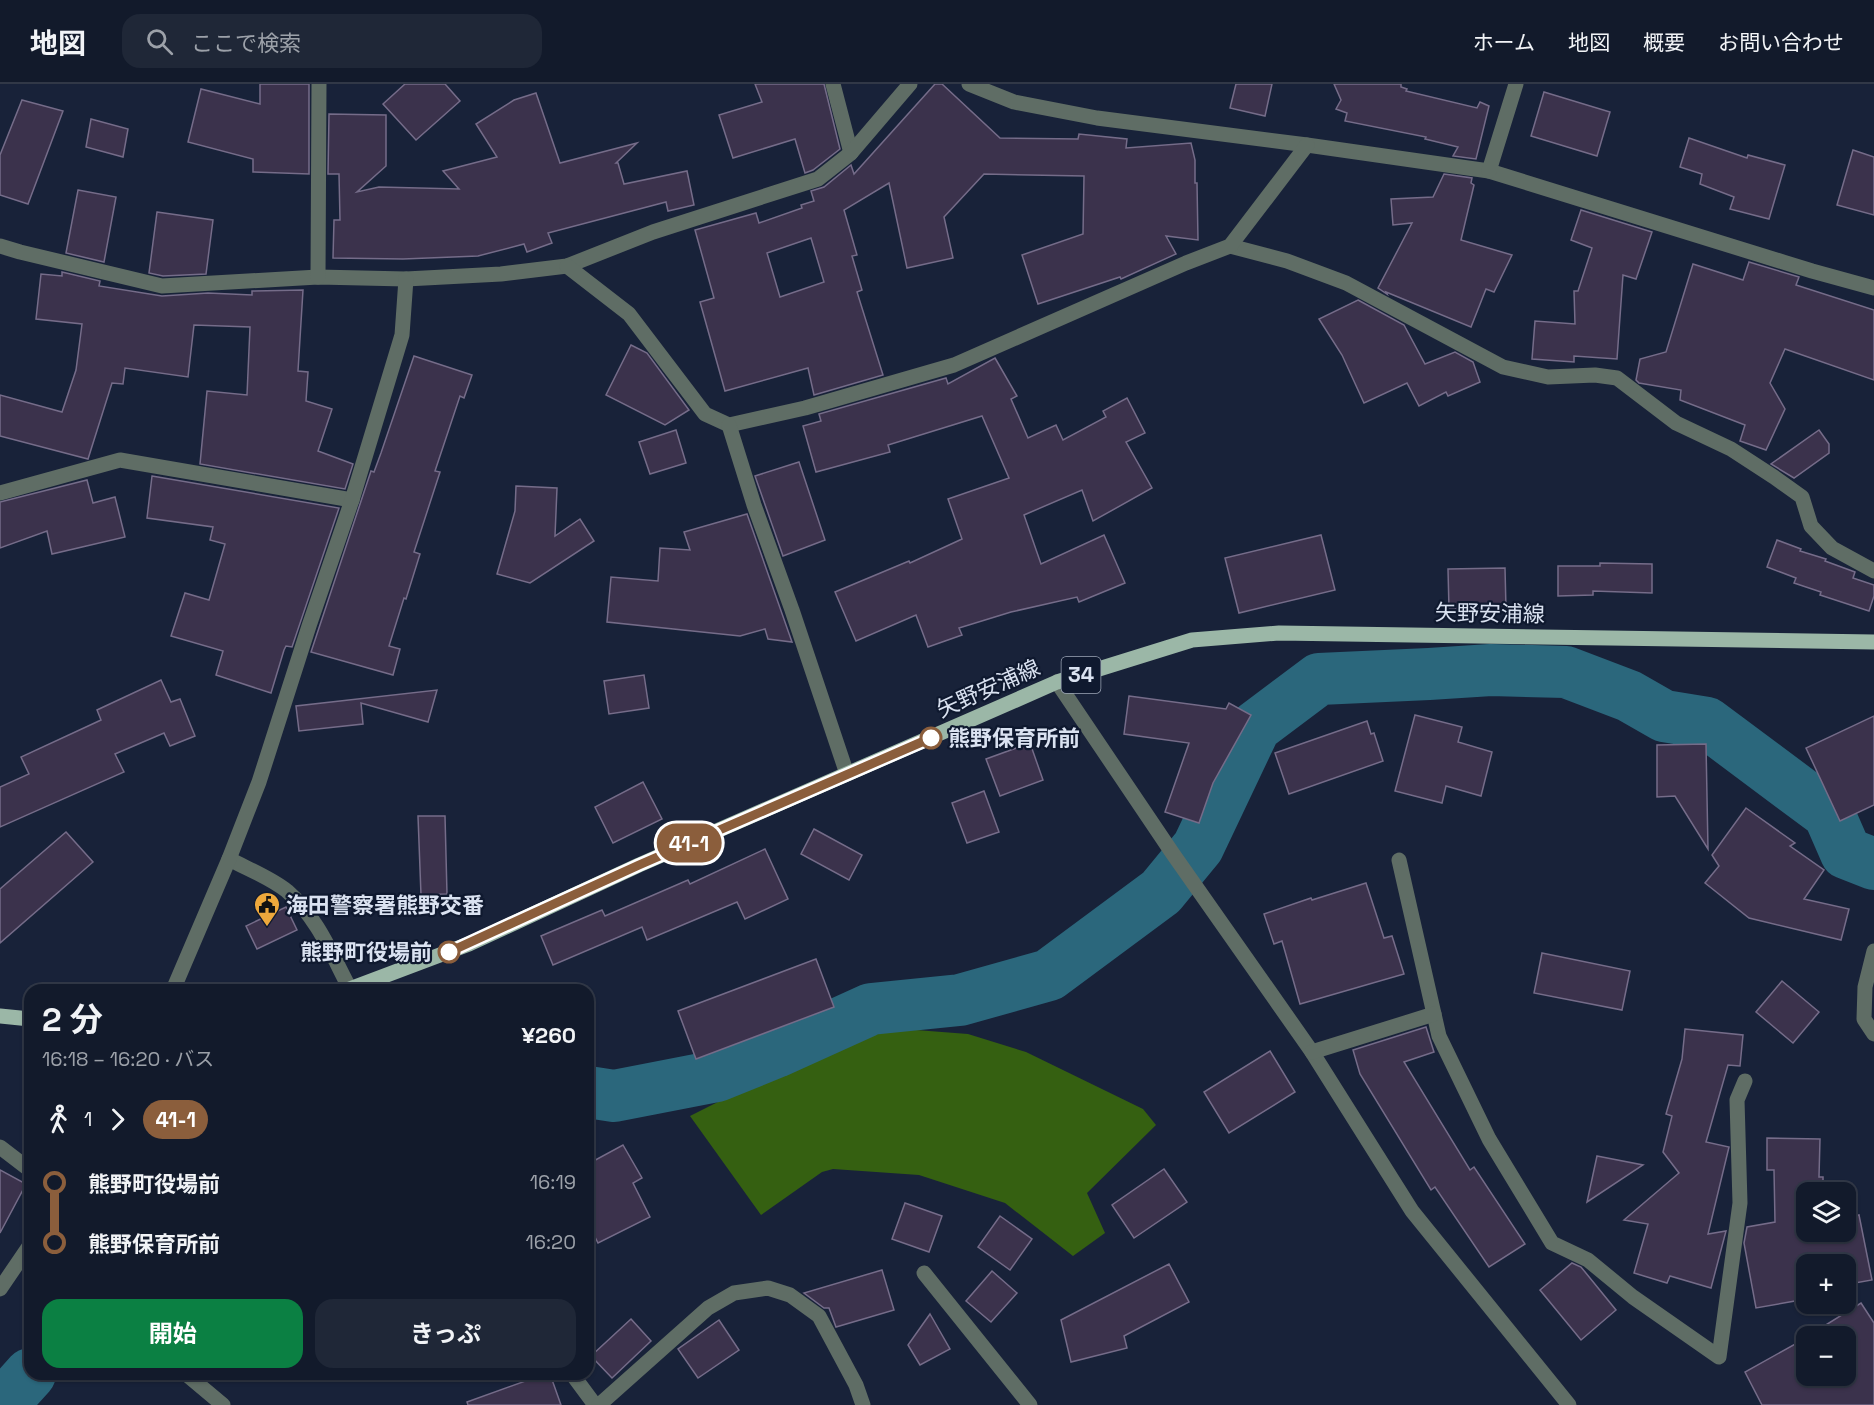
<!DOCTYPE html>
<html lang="ja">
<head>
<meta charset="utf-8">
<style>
  :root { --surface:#121a2b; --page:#1f2737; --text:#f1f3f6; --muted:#9ca1a9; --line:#313847; --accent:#0b8043 }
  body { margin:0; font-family:"Space Grotesk","Noto Sans JP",sans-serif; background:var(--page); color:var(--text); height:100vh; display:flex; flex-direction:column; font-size:22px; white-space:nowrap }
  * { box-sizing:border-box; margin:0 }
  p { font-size:20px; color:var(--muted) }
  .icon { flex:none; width:33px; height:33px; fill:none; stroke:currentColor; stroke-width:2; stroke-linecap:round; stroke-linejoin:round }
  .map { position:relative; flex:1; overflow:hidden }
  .details { position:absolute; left:24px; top:900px; width:570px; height:396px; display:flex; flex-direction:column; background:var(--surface); border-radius:18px; box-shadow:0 2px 4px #0004,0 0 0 2px var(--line) }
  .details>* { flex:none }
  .badge { padding:0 12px; border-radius:20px; font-size:21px; line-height:39px }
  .fabs { position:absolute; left:1796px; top:1098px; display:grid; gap:12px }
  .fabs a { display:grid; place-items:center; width:60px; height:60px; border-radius:12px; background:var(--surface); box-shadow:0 2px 4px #0004,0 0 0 2px var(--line); font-size:30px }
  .map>.badge { position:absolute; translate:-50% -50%; box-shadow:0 0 0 3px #fff }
  .legs { display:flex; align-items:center; gap:9px; height:66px; padding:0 18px; font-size:20px }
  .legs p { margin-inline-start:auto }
  .overview { display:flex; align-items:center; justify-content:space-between; height:102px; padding:0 18px }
  h1 { font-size:33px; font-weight:700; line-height:45px }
  .action { display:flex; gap:12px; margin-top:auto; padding:12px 18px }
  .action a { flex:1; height:69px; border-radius:18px; background:var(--accent); color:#fff; font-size:24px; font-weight:700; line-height:69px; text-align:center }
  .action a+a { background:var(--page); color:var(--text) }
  ul { padding:0 18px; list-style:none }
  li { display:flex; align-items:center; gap:21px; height:60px; font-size:22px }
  li i { display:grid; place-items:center; width:9px; height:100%; margin:0 8px; background:currentColor }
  li i::after { content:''; width:15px; height:15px; margin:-8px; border:4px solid; border-radius:50%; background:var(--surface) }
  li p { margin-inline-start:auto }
  li:first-child i { background:linear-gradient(#0000 50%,currentColor 0) }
  li:last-child i { background:linear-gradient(currentColor 50%,#0000 0) }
  header { display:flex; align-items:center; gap:36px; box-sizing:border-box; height:84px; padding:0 30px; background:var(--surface); border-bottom:2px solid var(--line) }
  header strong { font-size:28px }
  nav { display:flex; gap:33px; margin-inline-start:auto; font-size:21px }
  .search { width:420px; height:54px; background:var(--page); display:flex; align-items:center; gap:15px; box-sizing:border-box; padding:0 21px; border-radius:18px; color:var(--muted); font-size:22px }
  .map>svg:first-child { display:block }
  .forest { fill:#356011 }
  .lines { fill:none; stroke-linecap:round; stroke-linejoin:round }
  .river { stroke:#2b677c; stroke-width:52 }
  .building { fill:#3b324c; stroke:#756c89; stroke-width:1.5; fill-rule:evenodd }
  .minor { stroke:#5f6d65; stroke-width:15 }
  .major { stroke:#9bb7a7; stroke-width:15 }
  .line-1-casing { stroke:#fff; stroke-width:14 }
  .line-1 { stroke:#8b5e3c; stroke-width:9 }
  .stop-1-dot { fill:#fff; stroke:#8b5e3c; stroke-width:3 }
  .labels { text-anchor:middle; stroke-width:4.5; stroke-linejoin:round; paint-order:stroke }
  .shield { fill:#0f192f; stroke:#9da6b7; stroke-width:1.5 }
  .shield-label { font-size:21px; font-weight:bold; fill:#dae2f1 }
  .street-label { font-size:22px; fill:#dae2f1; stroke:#0f192f }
  .stop-label { font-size:22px; font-weight:bold; fill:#dae2f1; stroke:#0f192f; text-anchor:start }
  .poi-label { font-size:22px; font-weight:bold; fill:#dae2f1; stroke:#0f192f; text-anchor:start }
</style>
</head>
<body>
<header>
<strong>地図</strong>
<div class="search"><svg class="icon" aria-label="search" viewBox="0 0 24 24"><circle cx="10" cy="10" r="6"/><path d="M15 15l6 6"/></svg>ここで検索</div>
<nav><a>ホーム</a><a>地図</a><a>概要</a><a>お問い合わせ</a></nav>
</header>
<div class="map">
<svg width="1874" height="1321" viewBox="0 0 1874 1321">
  <rect width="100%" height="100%" fill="#182239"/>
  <polygon class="forest" points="916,946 968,950 1026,968 1143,1025 1156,1041 1087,1109 1105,1149 1073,1172 1005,1119 919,1091 833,1085 822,1088 761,1131 690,1032 853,950"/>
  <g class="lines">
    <g class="river">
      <polyline points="588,1008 614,1012 717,992 776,968 871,925 960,916 1049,891 1161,808 1198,763 1255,643 1319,595 1429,590 1491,586 1566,588 1629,612 1664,632 1707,639 1829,730 1846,769 1874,780"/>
      <polyline points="2,1321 30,1290"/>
    </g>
  </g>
  <g class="building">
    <polygon points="260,0 309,0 309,90 253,88 253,75 188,58 201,5 260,20"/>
    <polygon points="405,0 445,0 460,17 416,56 383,20"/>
    <polygon points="755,0 824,0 840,65 813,86 805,89 795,55 733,74 719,31 762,18"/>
    <path d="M935,0h7l58,54 78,1 1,-5 48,5 -1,9 65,-5 4,17v23h2l1,57 -32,-4 10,18 -55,25 -1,-2 -82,27 -16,-49 61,-21 1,-58 -100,-2 -40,43 9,41 -46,10 -18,-85 -45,27 13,45 -5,1 10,34 -5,2 26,83 -69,20 -6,-27 -83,23 -25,-89 14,-4 -19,-68 61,-17 3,10 43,-15 -1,-3 13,-4 -3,-10 13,-4 27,-22 3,9zM811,154l13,44 -44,15 -13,-44z"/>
    <polygon points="1236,0 1272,0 1265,32 1230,24"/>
    <polygon points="1334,0 1401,0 1401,3 1407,5 1406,7 1477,24 1480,18 1489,22 1476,75 1453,72 1458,63 1425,55 1426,53 1345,37 1347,29 1336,25 1341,16"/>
    <polygon points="1544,8 1610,28 1597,72 1531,52"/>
    <polygon points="536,9 560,79 637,59 616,79 618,79 624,100 687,87 694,121 668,127 666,118 548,149 552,159 527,168 524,160 478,172 403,175 333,174 334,136 340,136 339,90 328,90 329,30 386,31 386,82 357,108 379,103 459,105 443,87 497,73 476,40 514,16"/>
    <polygon points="22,16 63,27 28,120 0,111 0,71"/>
    <polygon points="91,35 128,45 123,73 86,63"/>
    <polygon points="1689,54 1747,74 1748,71 1785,81 1769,135 1730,125 1734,113 1700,100 1702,90 1680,83"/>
    <polygon points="1853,66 1874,73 1874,131 1837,121"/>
    <polygon points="1444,90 1472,94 1471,99 1474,101 1461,156 1512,171 1494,208 1486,205 1471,243 1386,208 1387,210 1378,204 1412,139 1393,141 1391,115 1433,113"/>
    <polygon points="78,106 116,113 104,178 66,169"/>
    <polygon points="1581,126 1652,148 1636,195 1623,191 1617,275 1574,272 1574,278 1532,275 1535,237 1575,240 1574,207 1578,207 1592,164 1571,156"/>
    <polygon points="157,128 213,136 206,190 163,192 149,189"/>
    <polygon points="1749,178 1799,193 1796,201 1874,226 1874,296 1785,265 1770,299 1785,325 1766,366 1740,357 1745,341 1680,316 1681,306 1639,299 1636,296 1640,275 1666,268 1693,180 1743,196"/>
    <polygon points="62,188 100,197 99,202 162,212 208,209 252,211 252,207 303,206 298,287 308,288 306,317 332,325 318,367 353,380 345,405 200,380 207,307 247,311 250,243 194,241 188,293 125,284 123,300 112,299 88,375 0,352 0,311 62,328 76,286 82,240 36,235 41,190 62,192"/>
    <polygon points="1358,216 1404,241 1425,280 1455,268 1473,278 1480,298 1448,312 1446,308 1419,322 1407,299 1364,319 1342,271 1319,235"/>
    <polygon points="631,261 647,269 689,326 665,341 606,311"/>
    <polygon points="414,272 472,291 464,314 460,312 435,387 440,388 414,468 420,470 406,515 404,514 389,562 400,565 393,591 311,568 371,387 374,388 381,369"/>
    <polygon points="995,274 1017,312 1011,315 1028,354 1056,341 1063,356 1106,333 1103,327 1127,314 1145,349 1126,358 1152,404 1093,437 1082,406 1024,431 1041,480 1104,451 1125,499 1079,518 1077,513 1011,528 959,544 962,551 928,563 916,531 856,557 835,508 909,477 910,479 962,455 948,415 1009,394 982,332 888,361 890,368 816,388 803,342 821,337 819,330 946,294 948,300"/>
    <polygon points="676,346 686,379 650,390 639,358"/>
    <polygon points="1819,346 1829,360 1829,369 1794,394 1771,380"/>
    <polygon points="799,378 825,456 783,472 755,392"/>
    <polygon points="152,392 339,424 292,563 286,562 284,566 271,609 216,591 223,567 171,552 185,509 209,516 225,460 210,456 213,443 147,434"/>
    <polygon points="87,396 93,419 115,413 125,453 52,470 47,447 0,464 0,418"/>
    <polygon points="516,402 557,404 555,452 580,435 594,457 530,499 497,490 515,427"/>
    <polygon points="747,430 792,558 768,555 765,545 740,552 607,538 611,493 658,497 660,464 690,466 684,448"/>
    <polygon points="1321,451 1335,506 1239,529 1225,474"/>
    <polygon points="1777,456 1801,465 1800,467 1826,475 1825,477 1855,488 1853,494 1874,501 1874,512 1869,527 1820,511 1821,508 1794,499 1796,494 1767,483"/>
    <polygon points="1600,479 1652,480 1652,509 1593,507 1593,511 1558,512 1558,482 1600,482"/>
    <polygon points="1505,484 1506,525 1449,525 1448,485"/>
    <polygon points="644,591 649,624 609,630 604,597"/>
    <polygon points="161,596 171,618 180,615 195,652 170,662 164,649 115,670 124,688 0,743 0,703 29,690 21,673 101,636 97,626"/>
    <polygon points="437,606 428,638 361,619 363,640 299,647 296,622"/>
    <polygon points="1129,612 1226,625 1229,619 1251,631 1213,699 1199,739 1165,728 1189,659 1124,650"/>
    <polygon points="1415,631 1462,643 1458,658 1492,668 1481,712 1446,702 1442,719 1395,707"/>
    <polygon points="1874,632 1874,721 1840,737 1806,664"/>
    <polygon points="1367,637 1371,650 1374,649 1383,677 1289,710 1275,669"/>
    <polygon points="1030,659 1043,696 1000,712 986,675"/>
    <polygon points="1706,660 1708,765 1675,712 1657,713 1657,661"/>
    <polygon points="643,698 662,735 613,759 595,723"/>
    <polygon points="984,707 999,748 967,759 952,719"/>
    <polygon points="1746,724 1795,759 1790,762 1824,786 1804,815 1849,825 1841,856 1749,834 1705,799 1719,782 1712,771"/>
    <polygon points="418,732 445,732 447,810 421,811"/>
    <polygon points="814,745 862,771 849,796 801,770"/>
    <polygon points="66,748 93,778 0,859 0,805"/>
    <polygon points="765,765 788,815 745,835 737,818 647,856 642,843 553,881 541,852 602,826 605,832 688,796 690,800"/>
    <polygon points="1366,799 1384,854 1392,852 1404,890 1300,920 1282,857 1274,860 1264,830 1311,814 1312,816"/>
    <polygon points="286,823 297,846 257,865 246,842"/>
    <polygon points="1542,869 1630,887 1622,926 1534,909"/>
    <polygon points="816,875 834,923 696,975 678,927"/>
    <polygon points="1782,897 1819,928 1793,959 1756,928"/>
    <polygon points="1426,943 1434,968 1404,978 1470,1086 1474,1083 1525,1160 1489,1183 1435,1103 1431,1106 1360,990 1353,966"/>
    <polygon points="1685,945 1743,951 1740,982 1728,981 1706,1058 1729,1063 1708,1150 1726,1147 1711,1204 1670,1192 1667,1199 1634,1189 1648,1140 1624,1136 1679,1089 1663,1068 1672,1032 1666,1030 1682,975"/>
    <polygon points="1270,967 1295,1008 1229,1049 1204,1008"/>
    <polygon points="1767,1054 1820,1055 1819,1093 1823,1093 1823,1108 1806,1108 1806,1148 1845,1148 1845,1134 1859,1131 1872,1196 1849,1200 1854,1207 1845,1208 1845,1180 1806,1180 1806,1215 1756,1224 1744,1159 1747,1143 1775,1138 1774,1086 1767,1086"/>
    <polygon points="623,1061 642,1094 633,1099 650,1133 598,1159 588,1139 588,1080"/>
    <polygon points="1597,1072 1643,1081 1587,1118"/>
    <polygon points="1164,1085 1187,1118 1134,1154 1112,1121"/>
    <polygon points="0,1086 26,1100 0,1149"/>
    <polygon points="905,1119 942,1132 929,1168 892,1155"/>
    <polygon points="1000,1132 1032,1155 1010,1186 978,1163"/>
    <polygon points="1572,1179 1581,1183 1616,1226 1581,1256 1540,1206"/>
    <polygon points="1169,1180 1189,1218 1124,1252 1127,1264 1071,1278 1061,1236"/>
    <polygon points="882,1186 894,1226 836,1243 829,1224 824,1224 804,1209"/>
    <polygon points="992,1187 1017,1209 991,1238 966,1217"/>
    <polygon points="1861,1219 1874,1239 1874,1321 1762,1321 1745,1288 1806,1254 1806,1292 1845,1292 1845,1252 1808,1252"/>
    <polygon points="930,1230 950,1265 920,1281 908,1261"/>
    <polygon points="631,1235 651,1257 612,1294 591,1272"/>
    <polygon points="719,1236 739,1266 698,1294 678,1265"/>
    <polygon points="545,1290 550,1290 561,1321 468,1321 467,1318"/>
  </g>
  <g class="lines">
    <g class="minor">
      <polyline points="833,0 851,69"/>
      <polyline points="969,0 1014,18 1097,34 1307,61 1489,87 1812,187 1874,204"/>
      <polyline points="1489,87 1516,0"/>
      <polyline points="0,162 20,168 162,202 318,193 406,195 501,190 567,182 653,148 818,95 851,69 910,0"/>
      <polyline points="1230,162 1287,177 1346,199 1503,283 1548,293 1595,291 1617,294 1676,339 1731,365 1774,393 1802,413 1811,442 1832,464 1874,487"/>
      <polyline points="567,182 629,230 705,330 729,341 805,324 954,281 1186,179 1230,162 1307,61"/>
      <polyline points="318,193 319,0"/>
      <polyline points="729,341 754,421 792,526 847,690"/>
      <polyline points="0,409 120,376 352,416"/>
      <polyline points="1057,598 1173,770 1312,968 1412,1127 1569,1321"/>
      <path d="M229,775c19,10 42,19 58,32 30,26 45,64 63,98"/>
      <polyline points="1399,776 1439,952 1489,1055 1552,1159 1588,1176 1633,1213 1719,1273 1740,1119 1737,1016 1745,997"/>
      <polyline points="1874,867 1865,903 1864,935 1874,950"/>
      <polyline points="173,906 229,775 259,698 309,542 352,416 402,251 406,195"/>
      <polyline points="1312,968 1434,930"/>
      <polyline points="0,1063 30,1086"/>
      <polyline points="924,1189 1030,1321"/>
      <polyline points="0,1205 30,1161"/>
      <polyline points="186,1290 223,1321"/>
      <polyline points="572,1290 595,1321"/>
      <polyline points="599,1321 708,1224 734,1209 768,1204 790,1211 819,1232 856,1301 863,1321"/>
    </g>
    <g class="major">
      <polyline points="347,906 469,860 639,781 1057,598 1192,556 1279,549 1874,558"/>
      <polyline points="0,932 30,935"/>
    </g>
  </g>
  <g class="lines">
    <defs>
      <polyline id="line-1" points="449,868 639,781 931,654"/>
    </defs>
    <use href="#line-1" class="line-1-casing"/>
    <use href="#line-1" class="line-1"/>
  </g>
  <defs>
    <symbol id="civic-pin" viewBox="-11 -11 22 30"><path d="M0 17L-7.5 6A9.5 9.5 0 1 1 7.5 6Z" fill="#eda83c" stroke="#0f192f"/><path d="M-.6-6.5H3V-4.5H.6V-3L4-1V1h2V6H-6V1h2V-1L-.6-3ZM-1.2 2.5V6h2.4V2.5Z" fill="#111"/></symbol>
  </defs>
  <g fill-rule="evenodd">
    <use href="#civic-pin" x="252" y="806" width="30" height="40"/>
  </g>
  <g class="stop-1-dot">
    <circle cx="931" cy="654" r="10"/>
    <circle cx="449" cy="868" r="10"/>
  </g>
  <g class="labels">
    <rect class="shield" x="1061.5" y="573" width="39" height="36" rx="4.5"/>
    <g class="shield-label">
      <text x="1081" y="598">34</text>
    </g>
    <g class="street-label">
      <text transform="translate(1490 529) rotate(1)" y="8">矢野安浦線</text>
      <text transform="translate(988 604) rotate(-24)" y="8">矢野安浦線</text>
    </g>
    <g class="stop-label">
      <text x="948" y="662">熊野保育所前</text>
      <text x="432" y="876" text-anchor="end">熊野町役場前</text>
    </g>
    <g class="poi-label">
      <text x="286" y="829">海田警察署熊野交番</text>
    </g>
  </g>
</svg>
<div class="fabs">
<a><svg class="icon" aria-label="layers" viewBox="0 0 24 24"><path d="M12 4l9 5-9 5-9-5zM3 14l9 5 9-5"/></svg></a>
<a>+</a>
<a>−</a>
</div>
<b class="badge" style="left:689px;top:759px;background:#8b5e3c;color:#fff">41-1</b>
<section class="details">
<div class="overview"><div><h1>2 分</h1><p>16:18 – 16:20 · バス</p></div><b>¥260</b></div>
<div class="legs"><svg class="icon" aria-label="walk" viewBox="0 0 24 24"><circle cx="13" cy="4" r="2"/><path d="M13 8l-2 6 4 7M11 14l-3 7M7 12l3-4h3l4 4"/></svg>1<svg class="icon" aria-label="forward" viewBox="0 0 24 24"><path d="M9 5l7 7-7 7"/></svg><b class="badge" style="background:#8b5e3c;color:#fff">41-1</b></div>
<ul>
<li><i style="color:#8b5e3c"></i><b>熊野町役場前</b><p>16:19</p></li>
<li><i style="color:#8b5e3c"></i><b>熊野保育所前</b><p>16:20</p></li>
</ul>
<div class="action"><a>開始</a><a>きっぷ</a></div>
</section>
</div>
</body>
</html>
